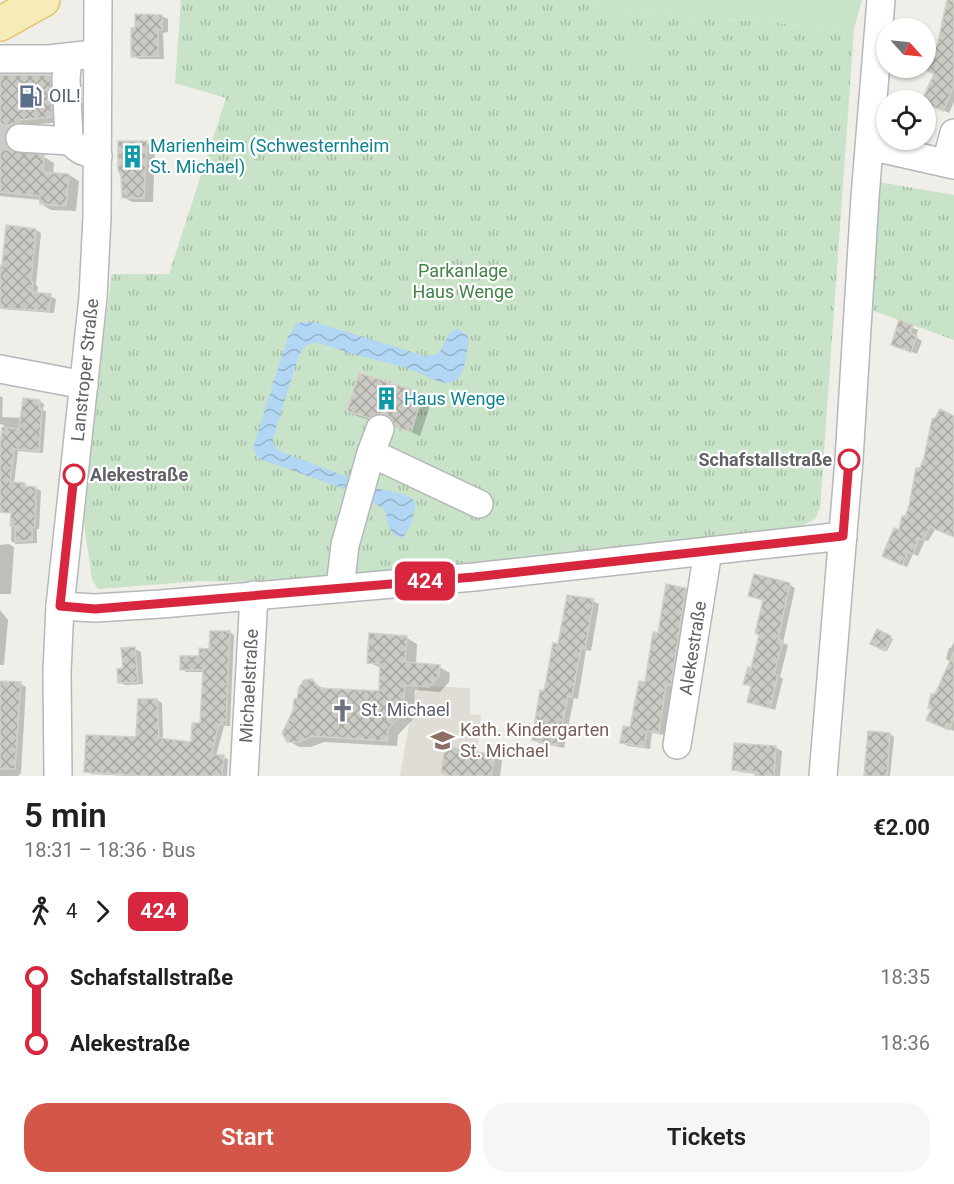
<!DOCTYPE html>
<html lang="en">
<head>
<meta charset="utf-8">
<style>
  :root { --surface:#fff; --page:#f6f6f6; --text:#202124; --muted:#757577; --accent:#d45649 }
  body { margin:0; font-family:Roboto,sans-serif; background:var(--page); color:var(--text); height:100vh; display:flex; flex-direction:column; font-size:22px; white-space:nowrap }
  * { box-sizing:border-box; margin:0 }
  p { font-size:20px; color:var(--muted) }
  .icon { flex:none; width:33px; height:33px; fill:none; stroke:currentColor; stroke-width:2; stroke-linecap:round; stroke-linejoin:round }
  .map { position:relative; height:776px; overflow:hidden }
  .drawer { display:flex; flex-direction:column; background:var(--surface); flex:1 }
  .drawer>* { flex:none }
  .badge { padding:0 12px; border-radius:9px; font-size:21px; line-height:39px }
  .needle { width:39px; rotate:117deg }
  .tools { position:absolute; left:876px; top:18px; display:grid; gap:12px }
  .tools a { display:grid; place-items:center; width:60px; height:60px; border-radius:50%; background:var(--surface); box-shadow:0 2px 4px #0004; font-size:30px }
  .map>.badge { position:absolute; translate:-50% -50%; box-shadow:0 0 0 3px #fff }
  .legs { display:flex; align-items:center; gap:9px; height:66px; padding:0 24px; font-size:20px }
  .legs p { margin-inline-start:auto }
  .overview { display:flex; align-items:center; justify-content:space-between; height:102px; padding:0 24px }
  h1 { font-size:33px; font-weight:600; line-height:45px }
  .button { display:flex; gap:12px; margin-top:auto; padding:12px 24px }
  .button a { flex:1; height:69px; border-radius:24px; background:var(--accent); color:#fff; font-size:24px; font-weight:600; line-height:69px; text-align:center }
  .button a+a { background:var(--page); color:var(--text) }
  ul { padding:0 24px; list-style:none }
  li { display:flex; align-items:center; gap:21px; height:66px; font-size:22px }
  li i { display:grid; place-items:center; width:9px; height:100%; margin:0 8px; background:currentColor }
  li i::after { content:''; width:15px; height:15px; margin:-8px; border:4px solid; border-radius:50%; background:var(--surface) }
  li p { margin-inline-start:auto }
  li:first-child i { background:linear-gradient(#0000 50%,currentColor 0) }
  li:last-child i { background:linear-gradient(currentColor 50%,#0000 0) }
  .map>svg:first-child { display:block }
  .education { fill:#dfddd6 }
  .grass { fill:url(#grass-tufts) }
  .garden { fill:#c8e3c8 }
  .water { fill:url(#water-waves) }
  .shadow { fill:#0003 }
  .building { fill:url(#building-cross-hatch); stroke:#d3d0c7; stroke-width:1.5 }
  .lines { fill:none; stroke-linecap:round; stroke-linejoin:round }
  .minor-tunnel { stroke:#cbcbc8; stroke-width:27; stroke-dasharray:27 14; stroke-linecap:butt }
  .minor-casing { stroke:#b5b7ba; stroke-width:30 }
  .major-casing { stroke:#e0c370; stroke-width:36 }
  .minor { stroke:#fff; stroke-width:27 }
  .major { stroke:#f5ecb7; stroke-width:33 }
  .line-1-casing { stroke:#fff; stroke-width:14 }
  .line-1 { stroke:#d7263d; stroke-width:9 }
  .stop-1-dot { fill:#fff; stroke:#d7263d; stroke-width:3 }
  .labels { text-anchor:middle; stroke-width:4.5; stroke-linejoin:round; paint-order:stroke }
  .service-label { font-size:18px; fill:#4e5e75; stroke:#fff; text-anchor:start }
  .culture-label { font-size:18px; fill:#0d838f; stroke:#fff; text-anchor:start }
  .park-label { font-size:18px; fill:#428246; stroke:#fff }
  .street-label { font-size:18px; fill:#5f6266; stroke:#fff }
  .stop-label { font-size:18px; font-weight:bold; fill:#5f6266; stroke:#fff; text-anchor:end }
  .worship-label { font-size:18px; fill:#5b616d; stroke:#fff; text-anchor:start }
  .education-label { font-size:18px; fill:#785e54; stroke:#fff; text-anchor:start }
</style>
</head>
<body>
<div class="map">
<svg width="954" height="776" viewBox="0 0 954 776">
  <defs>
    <pattern id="grass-tufts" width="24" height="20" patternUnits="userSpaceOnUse" patternTransform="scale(1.5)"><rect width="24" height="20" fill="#c8e3c8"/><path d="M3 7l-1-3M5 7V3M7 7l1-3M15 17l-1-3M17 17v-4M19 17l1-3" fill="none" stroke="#a6bba6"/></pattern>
    <pattern id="water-waves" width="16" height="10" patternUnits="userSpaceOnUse" patternTransform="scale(1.5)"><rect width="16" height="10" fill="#b2d7f5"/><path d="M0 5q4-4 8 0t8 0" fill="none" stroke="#94b2ca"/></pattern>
    <pattern id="building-cross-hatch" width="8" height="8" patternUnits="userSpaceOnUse" patternTransform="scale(1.5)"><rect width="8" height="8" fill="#cbc9c4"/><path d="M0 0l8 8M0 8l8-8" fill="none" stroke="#a8a7a3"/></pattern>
  </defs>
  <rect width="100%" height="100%" fill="#efeee8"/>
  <polygon class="education" points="420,686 470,688 470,714 481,715 476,764 495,767 493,776 400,776 414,696"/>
  <g class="grass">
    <polygon points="181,0 588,0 610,10 854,29 820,508 815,519 801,526 597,551 344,579 254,582 201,581 98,589 92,580 84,523 95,397 112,274 169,274 226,98 175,83"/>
    <polygon points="867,180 954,195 954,340 863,307"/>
  </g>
  <g class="garden">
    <polygon points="588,0 862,0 854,29 610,10"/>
    <polygon points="617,42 656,51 653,66 614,57"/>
  </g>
  <g class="water">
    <path d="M302,322h12l111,34 13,-2c7,-9 9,-24 21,-25l9,7c1,11 -3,42 -15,46 -11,4 -26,-6 -36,-10 -16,-7 -33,-9 -49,-14 -17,-4 -33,-10 -49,-15 -13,-1 -16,4 -21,15l-25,80c0,8 2,10 9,14l68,26 1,2 -4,10 -87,-31 -4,-4 -3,-8 35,-110 8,-13z"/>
    <path d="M372,488c8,1 42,6 43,15 1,4 -2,10 -2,14 -2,8 -5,15 -11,21 -15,-3 -13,-16 -17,-28l-15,-10z"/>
  </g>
  <g class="shadow">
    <polygon points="948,0 954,0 954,102 949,113 923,100 935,74 923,68 926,68 926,56 930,45 938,49"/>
    <polygon points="162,16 168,19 168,32 163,33 164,59 139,59 133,56"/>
    <polygon points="0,76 50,76 60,82 62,122 29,125 29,128 14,143 16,152 44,157 54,163 53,174 69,175 79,181 76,211 51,210 41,204 41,200 0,196"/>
    <polygon points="146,143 155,148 153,202 132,202 123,197"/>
    <polygon points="8,227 36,230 41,233 36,285 38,287 37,294 50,296 56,299 54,313 0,309 0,267 3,267"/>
    <polygon points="900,322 918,330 916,337 922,341 917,354 893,344"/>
    <polygon points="360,375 423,395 432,400 420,436 397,426 393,418 387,418 379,423 357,416 349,411"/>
    <polygon points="0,396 3,398 2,417 23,418 39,401 44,404 43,410 46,412 43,453 18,451 14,484 0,482 0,456 4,425 0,424"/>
    <polygon points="954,417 954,536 936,528 928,541 925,540 918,556 913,554 907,567 889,559 906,517 921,469"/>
    <polygon points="13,487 36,488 41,491 39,529 37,529 37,543 16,544 11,541"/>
    <polygon points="9,544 14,547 11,594 0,594 0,545"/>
    <polygon points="790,585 795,588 783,643 788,645 780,677 783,679 775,710 749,701 753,687 745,683 752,670 761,635 764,601 750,595"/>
    <polygon points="686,589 691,592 676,688 672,687 664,735 652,733 650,749 628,746 622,743 632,729 646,684"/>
    <polygon points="593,601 599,604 591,651 586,650 578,699 574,698 564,748 539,743 534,739 560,646"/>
    <polygon points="0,610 8,620 4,665 0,665"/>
    <polygon points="877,631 893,639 887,651 872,644"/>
    <polygon points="230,632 234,635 230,726 224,726 216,756 228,759 227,776 132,776 91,774 86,771 137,738 157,700 162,703 163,740 192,743 201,725 205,672 186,672 182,669 211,650"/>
    <polygon points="371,634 407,638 417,644 416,665 439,667 450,673 449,682 440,692 415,690 412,720 398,735 397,746 324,742 311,747 299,747 289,741 298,701 312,681 325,690 381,693 381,668 368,662"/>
    <polygon points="954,642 954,731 934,722 936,695 951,662 946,659 949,648 951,648"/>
    <polygon points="135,649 141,652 143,684 125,685 119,682"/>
    <polygon points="0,683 21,684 26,687 21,773 18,776 0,776"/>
    <polygon points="870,733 890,734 894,737 890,776 866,776"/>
    <polygon points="776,748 782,751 780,776 757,776 757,774 739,772 734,769"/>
    <polygon points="494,756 502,761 500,776 450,776 443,772"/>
  </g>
  <g class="building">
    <polygon points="947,0 954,0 954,86 943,111 926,104 926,100 922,100 934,74 926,70 926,53 929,43 937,46"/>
    <polygon points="135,14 162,15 162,30 158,30 158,56 131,57 131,28 135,28"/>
    <polygon points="0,75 51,75 52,117 19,120 19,123 12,124 7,129 4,138 6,146 12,151 44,155 43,172 69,174 66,206 40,204 40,196 0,192"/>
    <polygon points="118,141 147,141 144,198 122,198 121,176 118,170"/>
    <polygon points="6,225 36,229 31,282 33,282 32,292 51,294 49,311 0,308 0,265 2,266"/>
    <polygon points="899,320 913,325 910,334 917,336 911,352 891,345"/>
    <polygon points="359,373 423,393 411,432 396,427 392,419 385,414 377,414 369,418 347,411"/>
    <polygon points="23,398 40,400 39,408 42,408 39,451 14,449 10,482 25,483 25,486 36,487 35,527 32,527 32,540 15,542 16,526 10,526 11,513 0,512 0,446 2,427 19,429"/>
    <polygon points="940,409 954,416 954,537 930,527 923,540 919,538 913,554 908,552 902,565 882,556 894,528 899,530 902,516 905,516 909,506 916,468 920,468 924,458 932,419 935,418"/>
    <polygon points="754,574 790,583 778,639 783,641 774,674 778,675 770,708 747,702 751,686 743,684 748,667 751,668 759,635 755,633 763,600 748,596"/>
    <polygon points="666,584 686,588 671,685 666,685 659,733 647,731 644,747 620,743 623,726 630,727 639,681 645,682 653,632 658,633"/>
    <polygon points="567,595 594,599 585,649 581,648 572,697 568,696 558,745 532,740 540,690 544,691 553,643 558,644"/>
    <polygon points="877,629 891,636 885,651 870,644"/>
    <polygon points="210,631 230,631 226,725 219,724 211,755 224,755 222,776 143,776 84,772 86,735 136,737 138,699 157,699 159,738 191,742 192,723 200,723 203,670 180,670 180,656 199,656 199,648 209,649"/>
    <polygon points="369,633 407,636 405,662 440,665 439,676 429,687 405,685 402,714 388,729 387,741 312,736 299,742 287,742 282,733 293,711 294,699 297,699 299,687 304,680 312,679 319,688 379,691 380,664 367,663"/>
    <polygon points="135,647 138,682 118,683 117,669 123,668 121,648"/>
    <polygon points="954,652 954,718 949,730 926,720 931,709 928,708 931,694 935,694"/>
    <polygon points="0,681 21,682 15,769 0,769"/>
    <polygon points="868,731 890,733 887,776 864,776"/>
    <polygon points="734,743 776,746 774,776 755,776 755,772 732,770"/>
    <polygon points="445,746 494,755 492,776 451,776 441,773"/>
  </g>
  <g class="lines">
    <polyline class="minor-tunnel" points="0,137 20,138"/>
    <defs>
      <g id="minor">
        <path d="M68,57l-2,22 3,59c7,12 15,14 29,18"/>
        <polyline points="0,59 49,59 85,55"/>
        <polyline points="20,138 70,141"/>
        <polyline points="870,146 954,165"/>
        <polyline points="946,163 954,133"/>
        <polyline points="0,369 84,385"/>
        <polyline points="371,453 380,429"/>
        <polyline points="340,588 345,545 371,453 479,504"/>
        <polyline points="60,606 95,608 161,604 474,577 843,536"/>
        <polyline points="677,745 708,551"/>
        <polyline points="58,776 57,672 60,606 93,297 97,217 98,0"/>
        <polyline points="244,776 254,595"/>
        <polyline points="823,776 849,460 865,197 881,0"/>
      </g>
      <polyline id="major" points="0,24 43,0"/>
    </defs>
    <use href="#minor" class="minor-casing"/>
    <use href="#major" class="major-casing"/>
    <use href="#minor" class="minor"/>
    <use href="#major" class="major"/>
  </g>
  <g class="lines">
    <defs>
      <polyline id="line-1" points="74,475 60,606 95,609 474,577 843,536 849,460"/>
    </defs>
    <use href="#line-1" class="line-1-casing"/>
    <use href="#line-1" class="line-1"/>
  </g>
  <defs>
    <symbol id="fuel-bare" viewBox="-9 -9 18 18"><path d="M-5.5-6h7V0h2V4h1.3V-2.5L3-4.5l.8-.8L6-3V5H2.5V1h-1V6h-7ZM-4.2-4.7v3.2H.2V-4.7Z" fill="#5c6f8a" stroke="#fff" stroke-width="2.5" paint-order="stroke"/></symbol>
    <symbol id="building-bare" viewBox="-9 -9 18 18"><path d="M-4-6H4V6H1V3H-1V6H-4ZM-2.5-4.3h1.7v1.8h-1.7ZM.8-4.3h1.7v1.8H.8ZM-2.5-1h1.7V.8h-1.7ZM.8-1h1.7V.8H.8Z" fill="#0f9aa8" stroke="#fff" stroke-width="2.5" paint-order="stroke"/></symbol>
    <symbol id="church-bare" viewBox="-9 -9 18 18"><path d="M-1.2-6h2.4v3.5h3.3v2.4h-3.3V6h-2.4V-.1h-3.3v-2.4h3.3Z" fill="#6b7280" stroke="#fff" stroke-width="2.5" paint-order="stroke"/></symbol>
    <symbol id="school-bare" viewBox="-9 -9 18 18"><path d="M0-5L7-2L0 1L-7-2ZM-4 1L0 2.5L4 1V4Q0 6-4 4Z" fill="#8d6e63" stroke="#fff" stroke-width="2.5" paint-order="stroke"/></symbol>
  </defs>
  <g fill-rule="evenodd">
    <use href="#fuel-bare" x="14" y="80" width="33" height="33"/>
    <use href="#building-bare" x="116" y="140" width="33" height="33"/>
    <use href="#building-bare" x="370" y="382" width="33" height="33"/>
    <use href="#church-bare" x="326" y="694" width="33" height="33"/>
    <use href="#school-bare" x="426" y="724" width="33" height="33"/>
  </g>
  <g class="stop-1-dot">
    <circle cx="849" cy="460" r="10"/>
    <circle cx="74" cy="475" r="10"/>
  </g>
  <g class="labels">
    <g class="service-label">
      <text x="49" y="102">OIL!</text>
    </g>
    <g class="culture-label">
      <text x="150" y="152">Marienheim (Schwesternheim<tspan x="150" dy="21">St. Michael)</tspan></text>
      <text x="404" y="405">Haus Wenge</text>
    </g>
    <g class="park-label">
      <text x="463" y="277">Parkanlage<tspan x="463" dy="21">Haus Wenge</tspan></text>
    </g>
    <g class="street-label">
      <text transform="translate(85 370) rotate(-84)" y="6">Lanstroper Straße</text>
      <text transform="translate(693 648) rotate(-81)" y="6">Alekestraße</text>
      <text transform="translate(249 686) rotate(-87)" y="6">Michaelstraße</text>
    </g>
    <g class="stop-label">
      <text x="832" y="466">Schafstallstraße</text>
      <text x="90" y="481" text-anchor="start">Alekestraße</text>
    </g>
    <g class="worship-label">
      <text x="361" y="716">St. Michael</text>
    </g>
    <g class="education-label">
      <text x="460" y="736">Kath. Kindergarten<tspan x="460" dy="21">St. Michael</tspan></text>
    </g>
  </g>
</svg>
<div class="tools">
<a><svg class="needle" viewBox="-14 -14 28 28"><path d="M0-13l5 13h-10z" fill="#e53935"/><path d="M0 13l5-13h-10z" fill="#757577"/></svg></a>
<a><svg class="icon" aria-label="locate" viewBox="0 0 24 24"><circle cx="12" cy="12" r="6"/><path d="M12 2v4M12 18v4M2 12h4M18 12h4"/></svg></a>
</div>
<b class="badge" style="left:425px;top:581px;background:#d7263d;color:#fff">424</b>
</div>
<section class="drawer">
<div class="overview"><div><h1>5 min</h1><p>18:31 – 18:36 · Bus</p></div><b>€2.00</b></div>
<div class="legs"><svg class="icon" aria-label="walk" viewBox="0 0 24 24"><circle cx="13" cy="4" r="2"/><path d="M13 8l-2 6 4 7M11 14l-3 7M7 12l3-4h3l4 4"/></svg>4<svg class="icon" aria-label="forward" viewBox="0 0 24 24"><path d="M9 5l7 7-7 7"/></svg><b class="badge" style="background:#d7263d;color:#fff">424</b></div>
<ul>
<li><i style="color:#d7263d"></i><b>Schafstallstraße</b><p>18:35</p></li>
<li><i style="color:#d7263d"></i><b>Alekestraße</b><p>18:36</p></li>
</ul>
<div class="button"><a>Start</a><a>Tickets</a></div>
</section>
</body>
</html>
